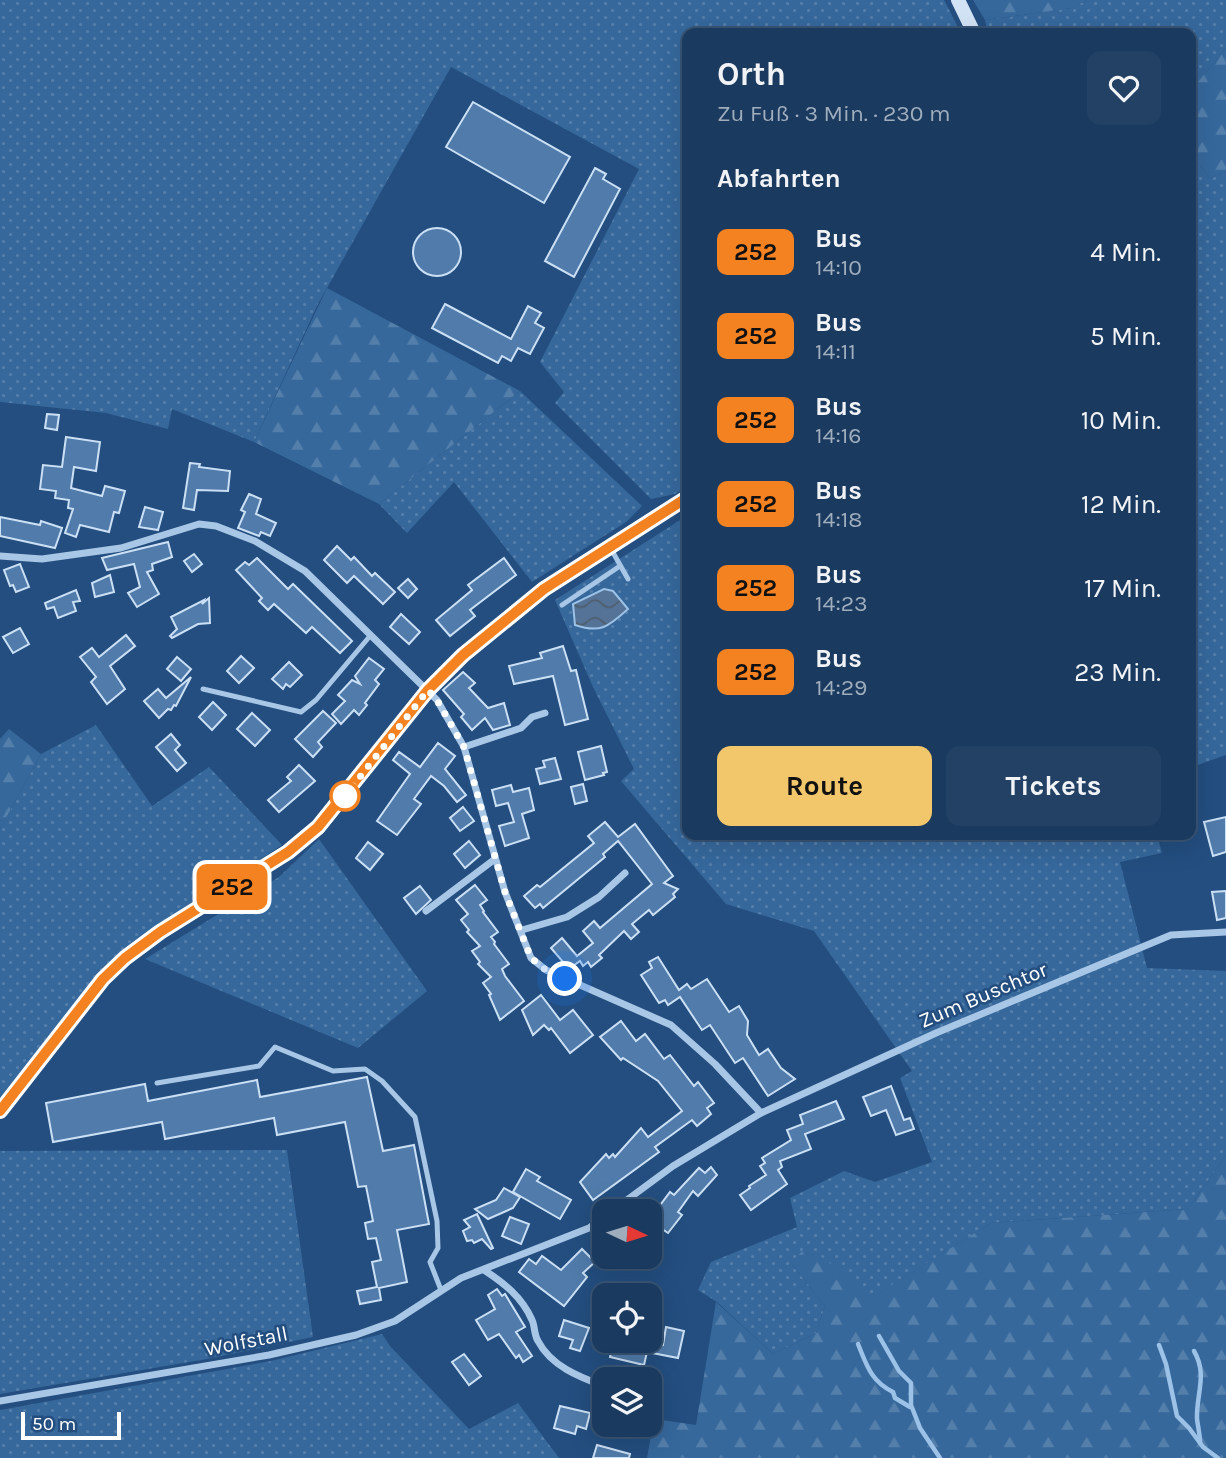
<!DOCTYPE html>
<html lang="de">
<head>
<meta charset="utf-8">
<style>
  :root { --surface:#1a3a5f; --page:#234165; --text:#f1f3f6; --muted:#9fadbd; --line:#385474; --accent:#f2c66b }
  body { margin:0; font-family:Karla,sans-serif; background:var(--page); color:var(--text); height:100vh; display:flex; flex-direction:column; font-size:26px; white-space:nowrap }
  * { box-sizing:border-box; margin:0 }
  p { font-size:23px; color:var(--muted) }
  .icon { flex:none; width:38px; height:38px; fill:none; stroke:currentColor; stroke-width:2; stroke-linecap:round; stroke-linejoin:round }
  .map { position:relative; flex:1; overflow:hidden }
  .side { position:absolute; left:682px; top:28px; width:514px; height:812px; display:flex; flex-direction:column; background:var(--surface); border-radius:14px; box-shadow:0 7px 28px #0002,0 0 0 2px var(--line) }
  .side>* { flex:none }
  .badge { padding:0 14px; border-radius:10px; font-size:24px; line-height:46px }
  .needle { width:46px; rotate:94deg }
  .tools { position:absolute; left:592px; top:1199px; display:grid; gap:14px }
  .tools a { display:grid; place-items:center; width:70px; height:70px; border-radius:14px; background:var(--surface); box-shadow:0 7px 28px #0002,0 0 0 2px var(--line); font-size:35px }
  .scale { position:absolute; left:21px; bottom:18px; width:100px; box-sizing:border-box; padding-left:7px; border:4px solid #fff; border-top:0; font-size:19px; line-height:24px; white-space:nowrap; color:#fff; -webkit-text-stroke:5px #234e7f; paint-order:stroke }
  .you { position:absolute; width:35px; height:35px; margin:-18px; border:5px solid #fff; border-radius:50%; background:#1a73e8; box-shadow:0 0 0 10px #1a73e833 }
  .map>.badge { position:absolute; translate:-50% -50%; box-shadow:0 0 0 4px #fff }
  h2 { padding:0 35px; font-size:26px; line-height:63px }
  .round { display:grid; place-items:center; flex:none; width:74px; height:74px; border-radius:14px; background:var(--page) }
  .head { display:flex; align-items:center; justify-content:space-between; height:119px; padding:0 35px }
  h1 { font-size:33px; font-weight:700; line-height:52px }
  .primary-button { display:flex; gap:14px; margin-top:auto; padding:14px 35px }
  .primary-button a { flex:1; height:80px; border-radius:14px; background:var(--accent); color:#111; font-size:28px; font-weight:700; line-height:80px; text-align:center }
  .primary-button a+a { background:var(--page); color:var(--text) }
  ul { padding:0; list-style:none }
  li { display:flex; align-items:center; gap:21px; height:84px; padding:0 35px }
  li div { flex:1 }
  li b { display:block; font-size:26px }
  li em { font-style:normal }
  li .badge { min-width:77px; font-weight:700; text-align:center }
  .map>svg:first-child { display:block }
  .grass { fill:url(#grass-dots) }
  .forest { fill:url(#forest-firs) }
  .water { fill:url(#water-waves); stroke:#9cc2e7; stroke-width:2 }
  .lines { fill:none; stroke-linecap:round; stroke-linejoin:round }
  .stream { stroke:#9cc2e7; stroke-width:4.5 }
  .building { fill:#507baa; stroke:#cbe0f5; stroke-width:2 }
  .service { stroke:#a8c6e6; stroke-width:5 }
  .minor { stroke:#a8c6e6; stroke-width:7 }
  .secondary { stroke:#d2e3f6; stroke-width:14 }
  .line-casing { stroke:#fff; stroke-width:16 }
  .line { stroke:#f58220; stroke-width:10 }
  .walk { stroke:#fff; stroke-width:7; stroke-dasharray:0 12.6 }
  .stop-dot { fill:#fff; stroke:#f58220; stroke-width:3.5 }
  .labels { text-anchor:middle; stroke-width:5; stroke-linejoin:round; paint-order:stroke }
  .street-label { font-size:21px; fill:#fff; stroke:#234e7f }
</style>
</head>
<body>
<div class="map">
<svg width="1226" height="1458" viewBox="0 0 1226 1458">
  <defs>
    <pattern id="grass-dots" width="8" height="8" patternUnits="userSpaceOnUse" patternTransform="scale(1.75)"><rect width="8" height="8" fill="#36689c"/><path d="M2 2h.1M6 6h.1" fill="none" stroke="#547fab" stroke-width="1.8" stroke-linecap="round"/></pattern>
    <pattern id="forest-firs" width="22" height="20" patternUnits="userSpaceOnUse" patternTransform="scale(1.75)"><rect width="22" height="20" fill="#36689c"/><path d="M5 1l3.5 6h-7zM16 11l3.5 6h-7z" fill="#547fab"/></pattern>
    <pattern id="water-waves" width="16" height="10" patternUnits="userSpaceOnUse" patternTransform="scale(1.75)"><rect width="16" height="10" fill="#547397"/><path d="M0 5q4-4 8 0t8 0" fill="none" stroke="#505e6e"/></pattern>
  </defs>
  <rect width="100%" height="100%" fill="#234e7f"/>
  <g class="grass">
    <polygon points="0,0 944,0 961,33 688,33 688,486 675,494 651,499 555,403 564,392 540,362 639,169 451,67 318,304 254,442 172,409 168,429 106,413 0,402"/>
    <polygon points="1087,0 1226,0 1226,48 1192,89 1192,33 988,33 985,20 1071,8"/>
    <polygon points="1192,156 1210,178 1226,171 1226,755 1192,767"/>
    <polygon points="520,391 642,506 626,522 532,582 454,482 407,533 379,504"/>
    <polygon points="688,515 688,835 1157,835 1162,853 1120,862 1147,968 1226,971 1226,1155 1188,1209 991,1223 873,1297 791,1263 825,1306 816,1333 773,1354 717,1302 698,1290 711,1262 797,1227 790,1198 844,1171 875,1182 932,1162 900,1078 912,1071 814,931 726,904 621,781 634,769 593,687 555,600"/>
    <polygon points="96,725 152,806 209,767 282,845 119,953 0,1097 0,829 41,754"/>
    <polygon points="319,839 427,991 358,1048 145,959 279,877"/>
    <polygon points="287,1150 313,1337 207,1359 0,1394 0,1151"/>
    <polygon points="382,1334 390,1346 469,1429 518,1403 559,1458 0,1458 0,1410 271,1361"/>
  </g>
  <g class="forest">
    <polygon points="973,0 1087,0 1072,8 985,20"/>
    <polygon points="1226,48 1226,171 1210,178 1192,156 1192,89"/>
    <polygon points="327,288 520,391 379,504 254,442"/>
    <polygon points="9,729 41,754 0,829 0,739"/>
    <polygon points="1226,1155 1226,1458 647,1458 654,1419 696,1425 716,1302 773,1354 816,1333 825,1306 791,1263 807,1246 874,1296 991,1223 1188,1209"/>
  </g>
  <path class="water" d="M604,589l9,2 15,18c-19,17 -27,25 -53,16l-2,-21z"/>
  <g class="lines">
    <g class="stream">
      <polyline points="879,1336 899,1371 911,1383 911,1405 920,1428 940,1458"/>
      <path d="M858,1344c9,22 13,37 35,48l2,6 15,9"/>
      <polyline points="1159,1345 1166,1364 1177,1416 1189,1428 1203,1447 1218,1458"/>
      <path d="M1194,1351c14,24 2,43 3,68 1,8 3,15 3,24"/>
    </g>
  </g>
  <g class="building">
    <polygon points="473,102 570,157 544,203 446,147"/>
    <polygon points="595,168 606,174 603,179 620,189 574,277 545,261"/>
    <circle cx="437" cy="252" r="24"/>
    <polygon points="445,304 511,339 528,306 541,313 535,323 544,328 530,354 518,348 511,361 502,356 498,363 432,328"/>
    <polygon points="47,414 59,415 57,430 45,428"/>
    <polygon points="66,437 100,442 96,471 74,467 71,488 102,496 105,486 125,491 119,513 114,512 109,532 80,525 76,537 65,533 73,509 68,508 69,500 55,498 56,491 40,489 43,465 62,467"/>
    <polygon points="190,463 200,464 199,467 230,471 228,491 197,490 194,510 183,508"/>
    <polygon points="249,494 261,499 256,514 276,523 270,536 261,532 259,536 238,528 245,512 241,510"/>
    <polygon points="145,507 163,512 158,530 139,527"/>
    <polygon points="0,517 40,525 41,521 62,528 55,548 0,536"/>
    <polygon points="168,542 172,557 152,564 153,570 147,572 159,594 137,607 128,593 140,587 134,564 107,570 102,558"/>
    <polygon points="337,546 351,560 354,557 372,576 375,573 395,592 383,604 354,576 347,583 324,560"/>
    <polygon points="194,554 202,564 192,572 184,561"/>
    <polygon points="257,558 288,589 293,584 352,641 340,653 312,627 306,633 274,604 268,610 259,601 262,598 236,570 245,562 249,565"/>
    <polygon points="504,558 516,575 470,610 475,616 450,636 436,620 472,590 468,585"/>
    <polygon points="20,564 29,587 16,592 13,585 10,586 4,570"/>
    <polygon points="110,575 114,592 95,597 92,583"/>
    <polygon points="408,579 417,589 408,598 398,588"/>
    <polygon points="76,590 80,601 73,602 76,611 58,618 54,607 47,609 45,603"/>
    <polygon points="209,598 210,623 198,624 172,638 170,636 177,629 171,617 204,600 202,604"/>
    <polygon points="401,614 420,632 409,644 390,627"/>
    <polygon points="20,628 29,644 13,653 3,637"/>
    <polygon points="126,635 135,646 110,666 125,689 107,704 91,682 96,677 80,657 92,648 99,657"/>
    <polygon points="563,646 571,671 576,670 588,719 565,725 553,676 514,684 509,666 542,658 540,653"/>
    <polygon points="241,656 254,668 239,683 227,671"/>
    <polygon points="177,657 191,669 181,681 167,669"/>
    <polygon points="369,658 384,669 375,680 379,684 365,703 367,705 359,715 354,710 341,724 332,714 345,701 338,695 352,680 360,684 355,676"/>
    <polygon points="289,662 302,675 290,687 286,684 283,689 272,679"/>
    <polygon points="463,672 475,683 469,688 488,708 504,703 510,725 493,730 485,718 472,730 461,717 464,714 443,690"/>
    <polygon points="191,677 176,706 174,705 171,710 168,709 159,718 144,701 158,689 166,698"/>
    <polygon points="213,702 226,715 212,730 199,717"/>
    <polygon points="323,711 336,723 318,742 322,747 313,757 295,739"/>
    <polygon points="252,713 270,730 255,746 237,729"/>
    <polygon points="171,734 180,745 175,750 186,763 177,771 156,747"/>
    <polygon points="438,743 455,756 445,769 466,795 457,802 444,786 431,776 414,799 421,804 397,835 377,821 410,774 393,760 399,752 420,767"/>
    <polygon points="601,746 607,772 603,773 604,775 585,780 578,752"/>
    <polygon points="555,758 561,779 540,784 536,769 545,767 543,761"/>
    <polygon points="299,765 315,781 279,812 268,800 291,781 287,777"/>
    <polygon points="583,784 587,801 575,804 571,787"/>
    <polygon points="511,785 513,792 529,788 534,810 522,814 529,838 505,846 499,826 514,822 508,803 496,806 492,790"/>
    <polygon points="463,807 474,821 460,831 450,818"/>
    <polygon points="1226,817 1226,852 1213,856 1204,822"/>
    <polygon points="605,822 618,837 635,824 673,876 664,883 678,889 673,894 675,897 653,915 649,910 632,924 639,932 631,939 624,931 599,955 602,958 591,967 588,962 583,966 580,961 569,969 551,948 562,938 577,956 593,943 583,931 594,921 600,928 652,884 618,841 603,854 605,857 543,908 540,904 535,908 524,896 537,885 540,887 594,843 588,836"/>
    <polygon points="469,841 480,855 465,868 454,854"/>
    <polygon points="368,842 383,854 370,870 356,858"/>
    <polygon points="475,885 487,900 480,905 484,911 483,912 498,932 491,937 495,942 494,944 509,964 502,969 505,976 524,1001 500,1020 489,995 491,994 483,983 491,977 478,964 480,962 472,951 480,946 467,932 469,930 461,920 468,914 456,900"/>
    <polygon points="420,886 431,900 416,914 404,898"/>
    <polygon points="1226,891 1226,918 1217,920 1212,892"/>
    <polygon points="658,957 679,990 687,984 691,989 707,979 729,1012 739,1006 748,1021 747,1035 759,1055 768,1049 781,1068 795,1079 768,1096 743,1058 735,1063 710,1025 702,1030 680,997 668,1005 665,1000 659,1003 641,975 652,968 649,962"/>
    <polygon points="541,995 560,1020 573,1010 593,1035 570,1053 551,1028 549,1030 544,1025 533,1035 522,1010"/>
    <polygon points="621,1021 636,1041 645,1034 664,1059 670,1055 694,1086 698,1082 714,1103 707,1108 711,1114 697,1126 692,1120 655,1147 659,1152 593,1200 580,1182 606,1154 609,1158 613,1154 615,1157 641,1128 648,1137 682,1111 658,1081 623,1058 621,1060 600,1037"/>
    <polygon points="367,1077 383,1151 414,1145 429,1224 397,1230 407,1282 379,1288 381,1300 360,1304 357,1291 377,1287 372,1262 381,1260 376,1238 368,1239 365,1223 373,1221 366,1186 358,1187 345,1122 277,1135 274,1118 165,1139 162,1122 53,1142 46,1103 145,1084 148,1101 257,1080 260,1097"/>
    <polygon points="891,1086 904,1120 910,1118 914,1129 896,1135 886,1110 871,1116 863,1097"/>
    <polygon points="836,1101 844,1119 805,1134 811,1149 780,1161 782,1167 778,1170 787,1184 751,1210 740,1195 750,1188 749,1186 766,1175 760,1166 765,1163 762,1158 791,1140 787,1130 803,1124 800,1115"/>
    <polygon points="711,1167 717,1175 698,1196 693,1191 678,1212 682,1215 668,1233 649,1220 670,1192 674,1195 699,1168 705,1173"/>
    <polygon points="526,1169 540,1177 537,1181 571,1200 560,1219 513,1192"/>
    <polygon points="504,1188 520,1197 513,1208 488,1219 475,1209 496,1200"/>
    <polygon points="477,1214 493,1248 491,1249 482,1239 474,1243 472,1240 467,1241 463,1231 470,1227 464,1220"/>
    <polygon points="510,1217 529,1224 521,1244 502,1236"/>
    <polygon points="582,1249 595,1262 583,1273 587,1277 564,1306 519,1272 529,1259 536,1264 542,1256 561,1270"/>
    <polygon points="497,1289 502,1296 505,1294 525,1327 516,1332 532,1356 523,1362 519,1355 516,1358 499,1334 488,1340 476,1320 495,1309 488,1295"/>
    <polygon points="564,1320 589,1328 580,1351 570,1348 573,1340 559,1336"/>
    <polygon points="666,1327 684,1331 678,1358 647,1352 644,1365 610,1357 614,1340 645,1340 663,1345"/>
    <polygon points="464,1354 481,1376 469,1385 452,1362"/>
    <polygon points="560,1406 590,1413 586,1429 577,1426 575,1434 554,1428"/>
    <polygon points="597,1445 630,1454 629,1458 593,1458"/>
  </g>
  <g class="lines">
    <g class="service">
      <polyline points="611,549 628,579"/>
      <polyline points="562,605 620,566"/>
      <polyline points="203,689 301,712 316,700 370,636"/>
      <polyline points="157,1083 259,1066 275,1047 333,1071 365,1069 382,1081 415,1117 437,1221 438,1248 430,1262 441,1290"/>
    </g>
    <g class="minor">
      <polyline points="0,556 42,559 121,548 199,524 216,526 255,541 305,571 437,700 464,747 505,892 531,958 546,970 671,1025 715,1064 761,1113"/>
      <polyline points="464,747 521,728 532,717 545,713"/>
      <polyline points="426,911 495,859"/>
      <polyline points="522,930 567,917 599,897 625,873"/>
      <polyline points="612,1211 673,1166 761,1113 936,1033 1171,935 1226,932"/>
      <path d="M484,1270c20,13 38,27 48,50 3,6 2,15 6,21 13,25 41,36 66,45"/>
      <polyline points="0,1401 269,1355 356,1335 395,1321 461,1278 589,1228 604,1217"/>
    </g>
    <g class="secondary">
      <polyline points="958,0 974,33"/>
      <polyline points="0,1111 103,979 125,959 160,932 288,852 319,827 428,690 463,655 544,589 688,497"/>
    </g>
  </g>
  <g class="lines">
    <defs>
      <polyline id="line" points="0,1111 103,979 125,958 160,932 288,852 318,827 428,690 463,655 544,589 688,497"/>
    </defs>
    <use href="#line" class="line-casing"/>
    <use href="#line" class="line"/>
    <polyline class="walk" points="345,796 428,690 437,700 464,747 505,892 531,958 546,970 565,979"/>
  </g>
  <circle class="stop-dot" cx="345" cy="796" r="14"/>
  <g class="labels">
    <g class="street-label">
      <text transform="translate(983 995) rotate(-23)" y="7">Zum Buschtor</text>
      <text transform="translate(246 1341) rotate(-11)" y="7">Wolfstall</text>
    </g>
  </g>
</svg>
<div class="tools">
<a><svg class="needle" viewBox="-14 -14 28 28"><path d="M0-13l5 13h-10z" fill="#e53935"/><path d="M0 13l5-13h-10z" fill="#9fadbd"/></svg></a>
<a><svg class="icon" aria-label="locate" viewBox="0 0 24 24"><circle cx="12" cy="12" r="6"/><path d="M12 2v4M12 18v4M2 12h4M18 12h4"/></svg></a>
<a><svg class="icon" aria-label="layers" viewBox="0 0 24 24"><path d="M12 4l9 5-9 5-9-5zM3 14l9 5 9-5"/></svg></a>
</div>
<div class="scale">50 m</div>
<div class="you" style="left:565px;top:979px"></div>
<b class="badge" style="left:232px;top:887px;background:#f58220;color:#111">252</b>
<section class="side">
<div class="head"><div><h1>Orth</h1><p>Zu Fuß · 3 Min. · 230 m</p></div><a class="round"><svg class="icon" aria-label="heart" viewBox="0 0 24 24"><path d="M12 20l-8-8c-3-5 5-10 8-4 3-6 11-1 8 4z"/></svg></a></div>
<h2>Abfahrten</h2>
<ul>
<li><span class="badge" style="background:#f58220;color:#111">252</span><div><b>Bus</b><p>14:10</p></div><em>4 Min.</em></li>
<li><span class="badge" style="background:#f58220;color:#111">252</span><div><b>Bus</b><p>14:11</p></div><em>5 Min.</em></li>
<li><span class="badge" style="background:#f58220;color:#111">252</span><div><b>Bus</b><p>14:16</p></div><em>10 Min.</em></li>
<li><span class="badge" style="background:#f58220;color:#111">252</span><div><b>Bus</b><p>14:18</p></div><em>12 Min.</em></li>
<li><span class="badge" style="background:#f58220;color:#111">252</span><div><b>Bus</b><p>14:23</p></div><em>17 Min.</em></li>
<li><span class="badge" style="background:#f58220;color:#111">252</span><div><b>Bus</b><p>14:29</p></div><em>23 Min.</em></li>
</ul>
<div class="primary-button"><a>Route</a><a>Tickets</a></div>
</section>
</div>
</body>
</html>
